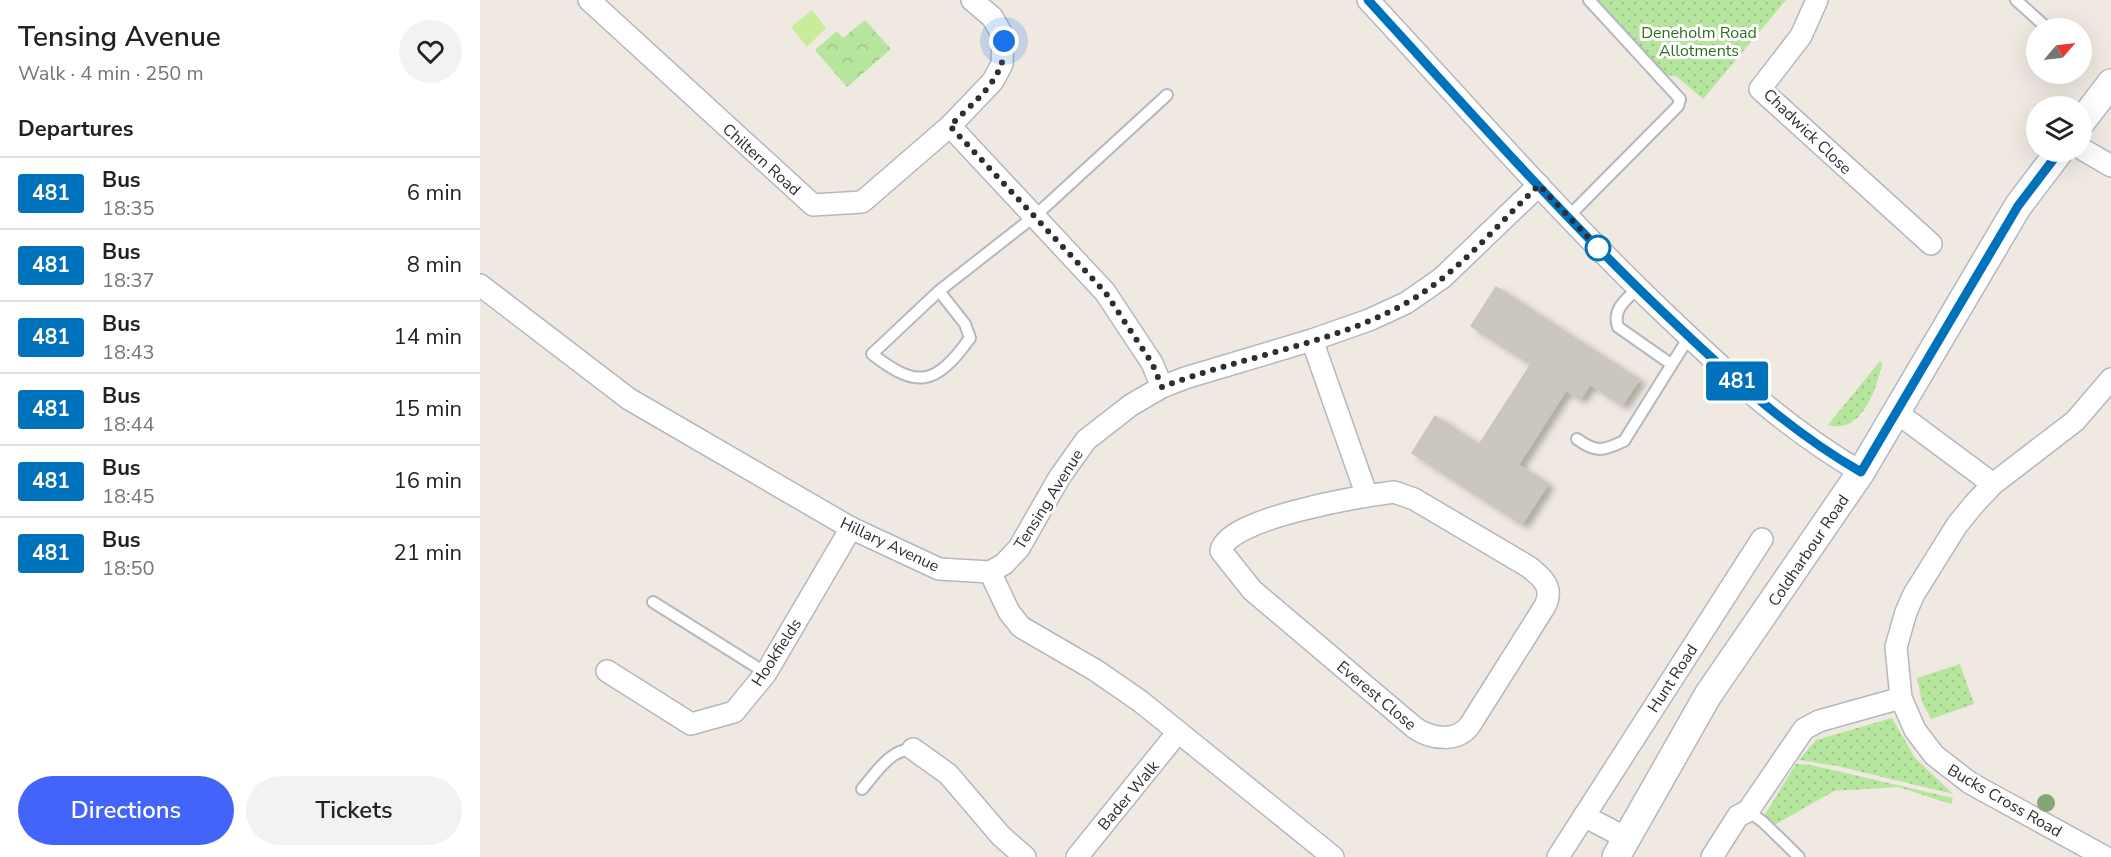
<!DOCTYPE html>
<html lang="en">
<head>
<meta charset="utf-8">
<style>
  :root { --surface:#fff; --page:#f2f2f2; --text:#222; --muted:#767676; --line:#e0e0e0; --accent:#4264fb }
  body { margin:0; font-family:"Nunito Sans",sans-serif; background:var(--page); color:var(--text); height:100vh; display:flex; flex-direction:column; font-size:22px; white-space:nowrap }
  * { box-sizing:border-box; margin:0 }
  p { font-size:20px; color:var(--muted) }
  .icon { flex:none; width:33px; height:33px; fill:none; stroke:currentColor; stroke-width:2; stroke-linecap:round; stroke-linejoin:round }
  .map { position:relative; flex:1; overflow:hidden }
  .sheet { display:flex; flex-direction:column; background:var(--surface); width:480px }
  .sheet>* { flex:none }
  .badge { padding:0 12px; border-radius:4px; font-size:21px; line-height:39px }
  .needle { width:39px; rotate:62deg }
  .controls { position:absolute; left:1546px; top:18px; display:grid; gap:12px }
  .controls a { display:grid; place-items:center; width:66px; height:66px; border-radius:50%; background:var(--surface); box-shadow:0 6px 24px #0002; font-size:30px }
  .you { position:absolute; width:30px; height:30px; margin:-15px; border:4px solid #fff; border-radius:50%; background:#1a73e8; box-shadow:0 0 0 9px #1a73e833 }
  .map>.badge { position:absolute; translate:-50% -50%; box-shadow:0 0 0 3px #fff }
  h2 { padding:0 18px; font-size:22px; line-height:54px }
  .round { display:grid; place-items:center; flex:none; width:63px; height:63px; border-radius:32px; background:var(--page) }
  .headline { display:flex; align-items:center; justify-content:space-between; height:102px; padding:0 18px }
  h1 { font-size:28px; font-weight:600; line-height:45px }
  .primary-button { display:flex; gap:12px; margin-top:auto; padding:12px 18px }
  .primary-button a { flex:1; height:69px; border-radius:36px; background:var(--accent); color:#fff; font-size:24px; font-weight:600; line-height:69px; text-align:center }
  .primary-button a+a { background:var(--page); color:var(--text) }
  ul { padding:0; list-style:none }
  li { display:flex; align-items:center; gap:18px; height:72px; padding:0 18px; border-top:2px solid var(--line) }
  li div { flex:1 }
  li b { display:block; font-size:22px }
  li em { font-style:normal }
  li .badge { min-width:66px; font-weight:700; text-align:center }
  main { display:flex; flex:1; min-height:0 }
  .map>svg:first-child { display:block }
  .grass { fill:url(#grass-dots) }
  .forest { fill:url(#forest-crowns) }
  .pitch { fill:#c9ec9a }
  .building { fill:#cbc7bf; stroke:#cbc5ba; stroke-width:1.5; filter:url(#shadow) }
  .lines { fill:none; stroke-linecap:round; stroke-linejoin:round }
  .service-casing { stroke:#b4b7c1; stroke-width:14 }
  .minor-casing { stroke:#b4b7c1; stroke-width:24 }
  .tertiary-casing { stroke:#b4b7c1; stroke-width:30 }
  .service { stroke:#fff; stroke-width:10 }
  .minor { stroke:#fff; stroke-width:21 }
  .tertiary { stroke:#fff; stroke-width:27 }
  .tree { fill:#84a574 }
  .line-casing { stroke:#fff; stroke-width:14 }
  .line { stroke:#0072bc; stroke-width:9 }
  .walk { stroke:#2e2e2e; stroke-width:6; stroke-dasharray:0 10.8 }
  .stop-dot { fill:#fff; stroke:#0072bc; stroke-width:3 }
  .labels { text-anchor:middle; stroke-width:6; stroke-linejoin:round; paint-order:stroke }
  .park-label { font-size:16px; fill:#2c6e1b; stroke:#fff }
  .street-label { font-size:16px; fill:#2e2e2e; stroke:#fff }
</style>
</head>
<body>
<main>
<section class="sheet">
<div class="headline"><div><h1>Tensing Avenue</h1><p>Walk · 4 min · 250 m</p></div><a class="round"><svg class="icon" aria-label="heart" viewBox="0 0 24 24"><path d="M12 20l-8-8c-3-5 5-10 8-4 3-6 11-1 8 4z"/></svg></a></div>
<h2>Departures</h2>
<ul>
<li><span class="badge" style="background:#0072bc;color:#fff">481</span><div><b>Bus</b><p>18:35</p></div><em>6 min</em></li>
<li><span class="badge" style="background:#0072bc;color:#fff">481</span><div><b>Bus</b><p>18:37</p></div><em>8 min</em></li>
<li><span class="badge" style="background:#0072bc;color:#fff">481</span><div><b>Bus</b><p>18:43</p></div><em>14 min</em></li>
<li><span class="badge" style="background:#0072bc;color:#fff">481</span><div><b>Bus</b><p>18:44</p></div><em>15 min</em></li>
<li><span class="badge" style="background:#0072bc;color:#fff">481</span><div><b>Bus</b><p>18:45</p></div><em>16 min</em></li>
<li><span class="badge" style="background:#0072bc;color:#fff">481</span><div><b>Bus</b><p>18:50</p></div><em>21 min</em></li>
</ul>
<div class="primary-button"><a>Directions</a><a>Tickets</a></div>
</section>
<div class="map">
<svg width="1631" height="857" viewBox="0 0 1631 857">
  <defs>
    <pattern id="grass-dots" width="8" height="8" patternUnits="userSpaceOnUse" patternTransform="scale(1.5)"><rect width="8" height="8" fill="#b6e59e"/><path d="M2 2h.1M6 6h.1" fill="none" stroke="#9dc588" stroke-width="1.8" stroke-linecap="round"/></pattern>
    <pattern id="forest-crowns" width="20" height="18" patternUnits="userSpaceOnUse" patternTransform="scale(1.5)"><rect width="20" height="18" fill="#b6e59e"/><path d="M2 6a3 3 0 1 1 6 0M12 15a3 3 0 1 1 6 0" fill="none" stroke="#9dc588"/></pattern>
    <filter id="shadow"><feDropShadow dx="6" dy="4" stdDeviation="3" flood-color="#0004"/></filter>
  </defs>
  <rect width="100%" height="100%" fill="#efe9e1"/>
  <g class="grass">
    <polygon points="1116,0 1306,0 1223,99 1196,76 1186,75"/>
    <path d="M1400,361l2,2c-5,26 -21,72 -54,62z"/>
    <polygon points="1480,664 1494,704 1451,719 1442,702 1437,678"/>
    <polygon points="1412,718 1435,758 1473,794 1357,766 1319,760 1336,740"/>
    <polygon points="1316,764 1331,765 1473,798 1471,804 1418,787 1354,791 1291,827 1282,819"/>
  </g>
  <polygon class="forest" points="385,20 411,49 367,87 335,50 357,31 363,38"/>
  <polygon class="pitch" points="332,10 346,28 327,47 311,27"/>
  <polygon class="building" points="1016,287 1159,380 1142,405 1110,384 1100,399 1086,390 1038,465 1068,484 1042,524 932,453 955,416 999,445 1051,364 991,326"/>
  <g class="lines">
    <defs>
      <g id="service">
        <polyline points="1536,0 1566,27"/>
        <polyline points="1088,217 1198,106 1200,99 1109,0"/>
        <path d="M1158,288c-12,12 -26,21 -20,39l53,37"/>
        <path d="M459,291l26,33 5,14c-34,47 -52,52 -98,16l67,-63 97,-76 131,-120"/>
        <path d="M1097,439c19,14 26,12 47,2l65,-104"/>
        <polyline points="173,602 286,673"/>
        <path d="M382,789c14,-16 28,-40 51,-40"/>
        <polyline points="1268,811 1283,822 1319,857"/>
      </g>
      <g id="minor">
        <polyline points="109,0 333,205 382,202 470,126 513,81 522,64 523,36 512,17 492,0"/>
        <path d="M888,0c98,105 192,214 296,313 63,60 121,115 197,159"/>
        <polyline points="1337,0 1321,36 1280,89 1451,244"/>
        <polyline points="470,126 625,292 672,363 682,387"/>
        <polyline points="1602,149 1631,166"/>
        <polyline points="0,285 149,399 371,528 459,569 510,572 524,564 539,548 579,478 606,440 651,405 682,387 705,378 832,340 889,320 926,303 962,278 1059,185"/>
        <polyline points="832,340 887,496"/>
        <polyline points="1416,412 1513,484"/>
        <path d="M914,492l20,7 115,68c14,11 25,21 16,39l-75,119c-13,18 -39,14 -55,3l-163,-138 -31,-39c5,-33 142,-55 173,-59z"/>
        <polyline points="510,572 529,612 541,627 615,670 660,701 853,857"/>
        <polyline points="127,671 211,724 254,712 286,673 371,528"/>
        <polyline points="433,749 468,774 521,836 545,857"/>
        <polyline points="1104,816 1146,838"/>
        <polyline points="597,857 698,732"/>
        <polyline points="1078,857 1282,539"/>
        <polyline points="1232,857 1258,816 1268,811 1324,729 1339,721 1421,698"/>
        <polyline points="1625,857 1490,783 1454,755 1435,730 1421,698 1416,647 1426,612 1434,594 1477,525 1495,503 1513,484 1595,421 1631,379"/>
      </g>
      <g id="tertiary">
        <polyline points="1602,121 1631,83"/>
        <polyline points="1136,857 1228,695 1381,472 1538,206 1579,152"/>
      </g>
    </defs>
    <use href="#service" class="service-casing"/>
    <use href="#minor" class="minor-casing"/>
    <use href="#tertiary" class="tertiary-casing"/>
    <use href="#service" class="service"/>
    <use href="#minor" class="minor"/>
    <use href="#tertiary" class="tertiary"/>
  </g>
  <circle class="tree" cx="1566" cy="803" r="9"/>
  <g class="lines">
    <defs>
      <path id="line" d="M888,0c97,106 192,214 296,313 62,59 122,116 197,159l157,-266 41,-54"/>
    </defs>
    <use href="#line" class="line-casing"/>
    <use href="#line" class="line"/>
    <path class="walk" d="M524,41c4,37 -31,61 -54,85l155,166 47,71 10,24c82,-32 186,-45 259,-93 44,-29 80,-73 118,-109l59,63"/>
  </g>
  <circle class="stop-dot" cx="1118" cy="248" r="12"/>
  <g class="labels">
    <g class="park-label">
      <text x="1219" y="38">Deneholm Road<tspan x="1219" dy="18">Allotments</tspan></text>
    </g>
    <g class="street-label">
      <text transform="translate(1328 131) rotate(44)" y="6">Chadwick Close</text>
      <text transform="translate(282 159) rotate(42)" y="6">Chiltern Road</text>
      <text transform="translate(568 499) rotate(-58)" y="6">Tensing Avenue</text>
      <text transform="translate(410 544) rotate(25)" y="6">Hillary Avenue</text>
      <text transform="translate(1328 550) rotate(-56)" y="6">Coldharbour Road</text>
      <text transform="translate(296 652) rotate(-57)" y="6">Hookfields</text>
      <text transform="translate(1192 678) rotate(-57)" y="6">Hunt Road</text>
      <text transform="translate(897 695) rotate(40)" y="6">Everest Close</text>
      <text transform="translate(648 795) rotate(-50)" y="6">Bader Walk</text>
      <text transform="translate(1525 800) rotate(30)" y="6">Bucks Cross Road</text>
    </g>
  </g>
</svg>
<div class="controls">
<a><svg class="needle" viewBox="-14 -14 28 28"><path d="M0-13l5 13h-10z" fill="#e53935"/><path d="M0 13l5-13h-10z" fill="#767676"/></svg></a>
<a><svg class="icon" aria-label="layers" viewBox="0 0 24 24"><path d="M12 4l9 5-9 5-9-5zM3 14l9 5 9-5"/></svg></a>
</div>
<div class="you" style="left:524px;top:41px"></div>
<b class="badge" style="left:1257px;top:381px;background:#0072bc;color:#fff">481</b>
</div>
</main>
</body>
</html>
